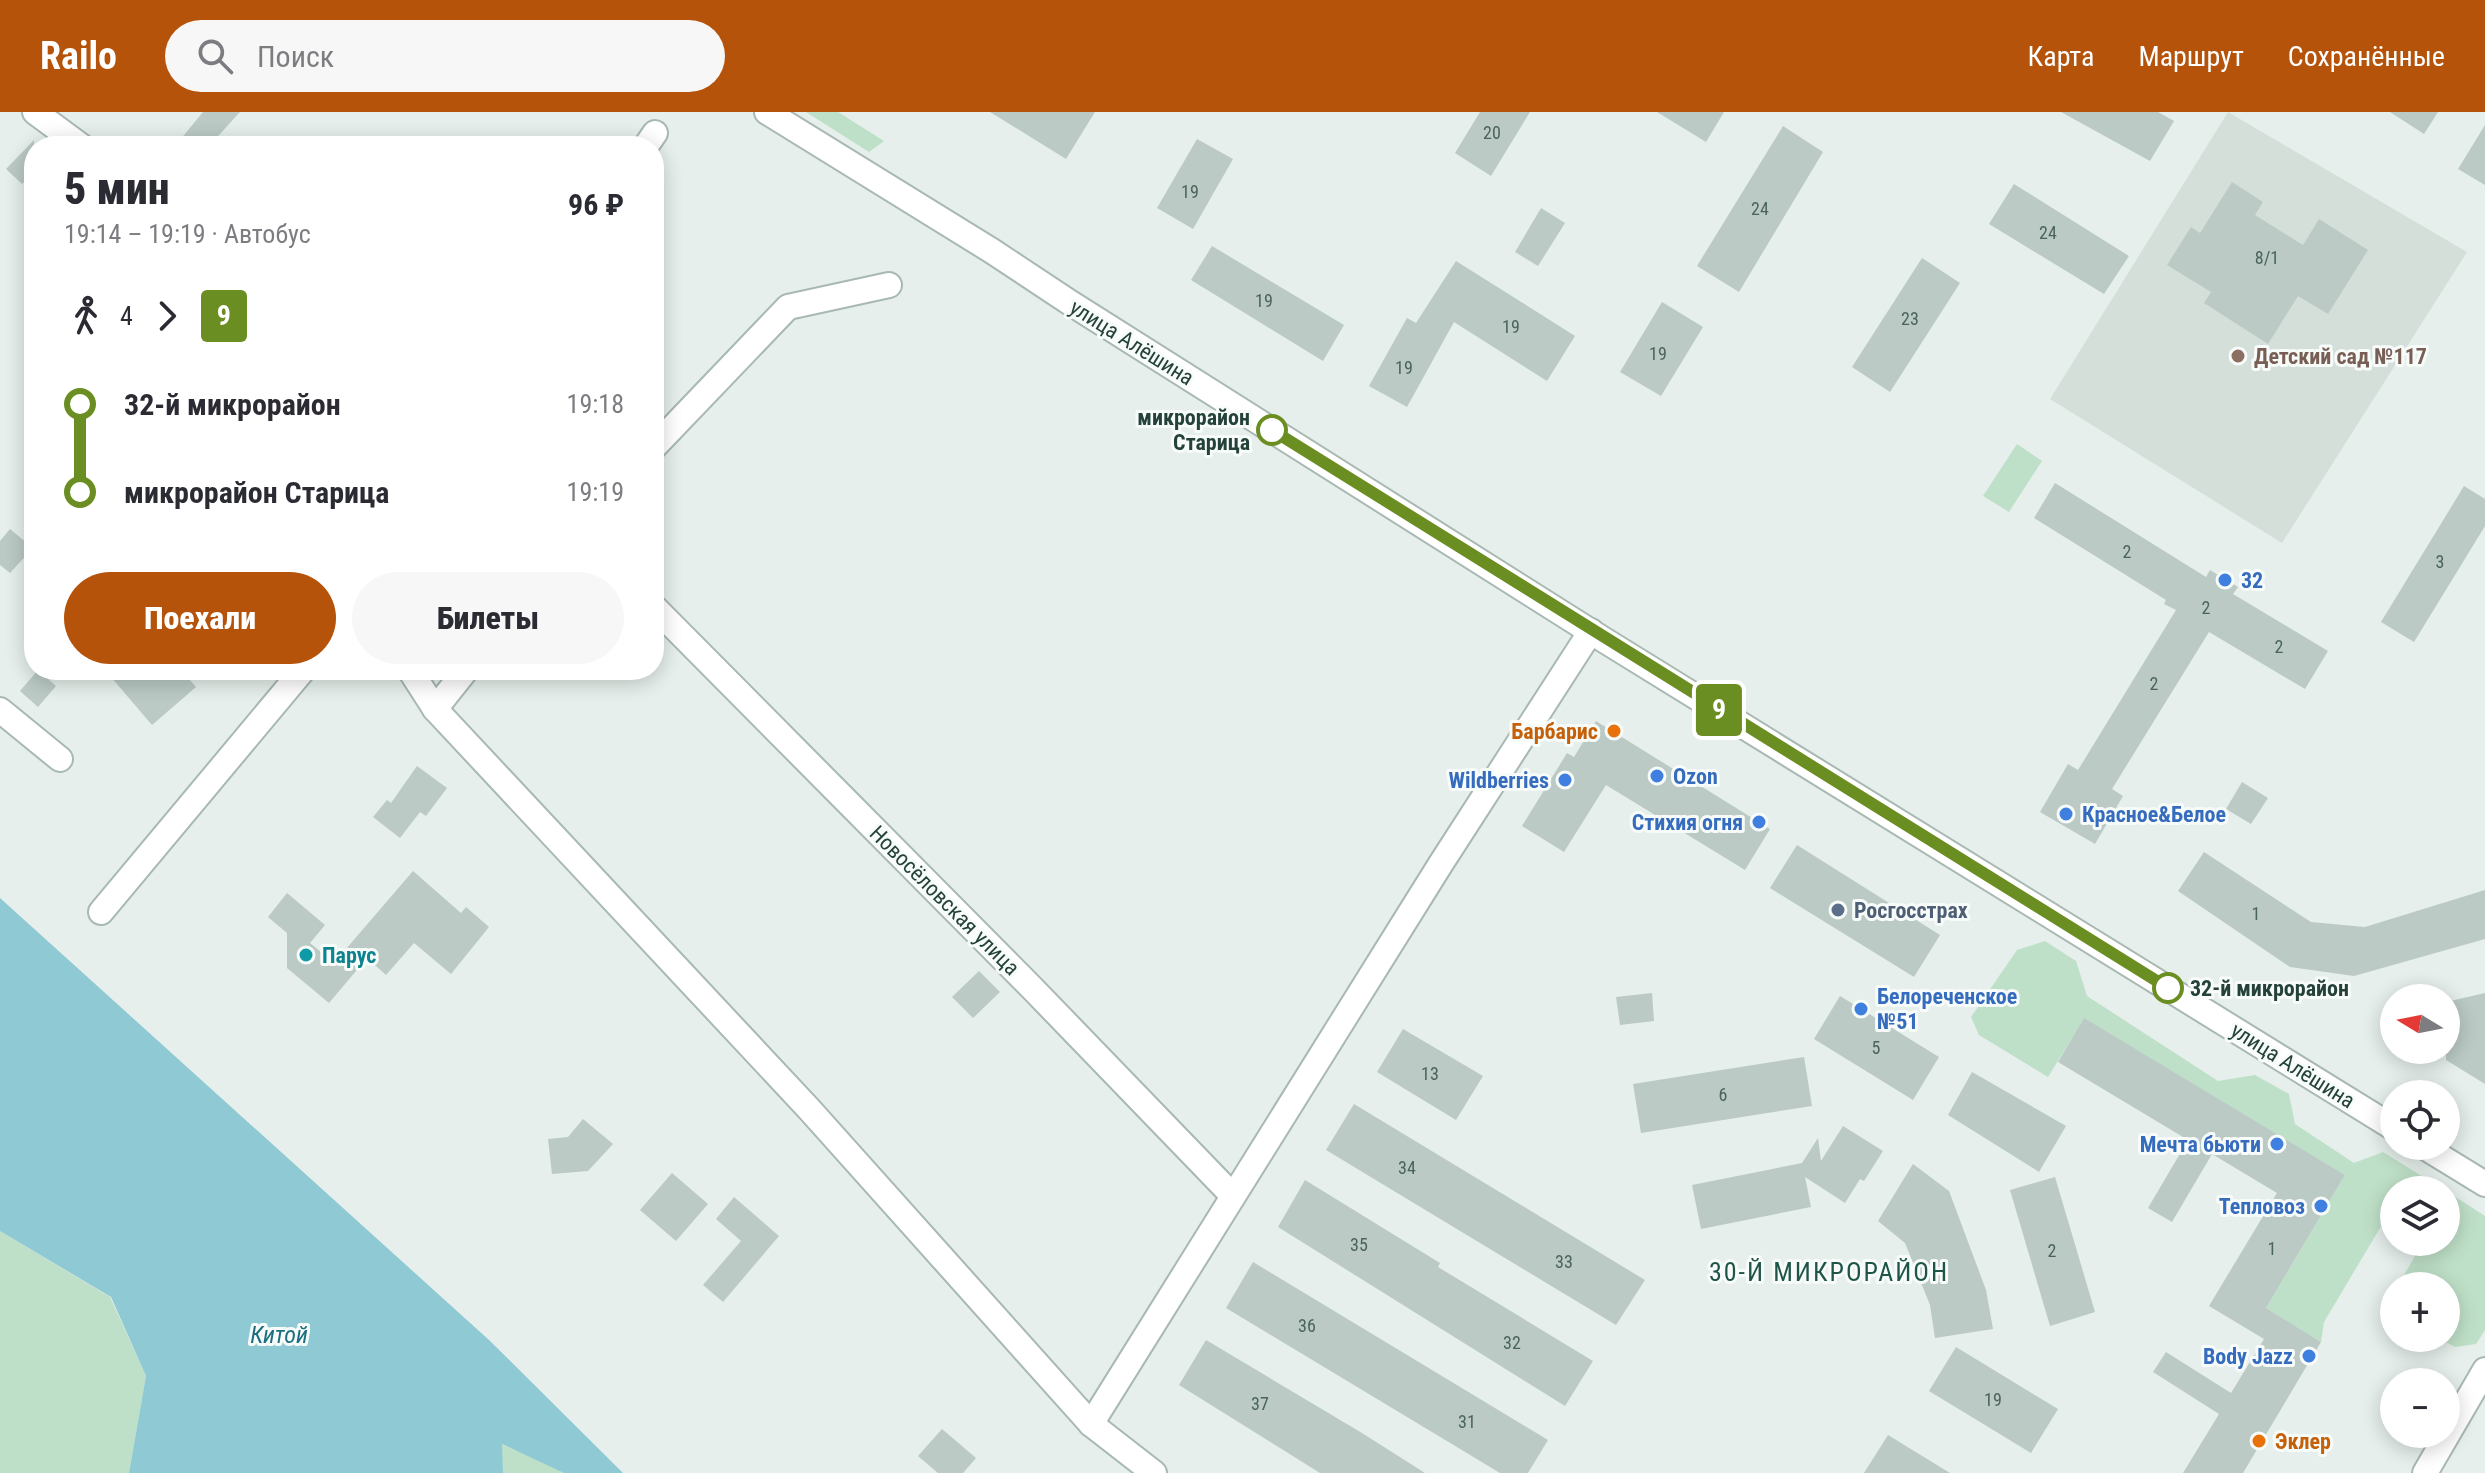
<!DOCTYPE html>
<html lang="ru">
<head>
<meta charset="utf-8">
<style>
  :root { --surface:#fff; --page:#f7f7f7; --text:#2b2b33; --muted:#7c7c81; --accent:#b45309 }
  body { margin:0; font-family:"Roboto Condensed",sans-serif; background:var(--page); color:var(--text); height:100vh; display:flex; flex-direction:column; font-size:30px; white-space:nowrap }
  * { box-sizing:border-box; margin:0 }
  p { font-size:26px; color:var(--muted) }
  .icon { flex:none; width:44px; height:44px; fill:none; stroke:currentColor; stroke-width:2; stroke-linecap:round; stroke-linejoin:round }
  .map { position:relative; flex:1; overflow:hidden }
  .details { position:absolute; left:24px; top:24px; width:640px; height:544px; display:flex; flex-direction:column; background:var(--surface); border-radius:32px; box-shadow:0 4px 20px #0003 }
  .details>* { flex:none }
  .badge { padding:0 16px; border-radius:6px; font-size:28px; line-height:52px }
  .needle { width:52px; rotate:280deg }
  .controls { position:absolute; left:2380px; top:872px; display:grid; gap:16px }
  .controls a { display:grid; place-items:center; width:80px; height:80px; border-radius:50%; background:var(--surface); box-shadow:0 4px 20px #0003; font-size:40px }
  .map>.badge { position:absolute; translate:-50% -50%; box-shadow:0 0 0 4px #fff }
  .legs { display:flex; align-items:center; gap:12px; height:88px; padding:0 40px; font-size:26px }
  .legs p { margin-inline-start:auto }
  .summary { display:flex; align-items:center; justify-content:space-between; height:136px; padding:0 40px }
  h1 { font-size:44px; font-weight:800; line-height:60px }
  .cta { display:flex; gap:16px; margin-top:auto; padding:16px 40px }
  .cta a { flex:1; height:92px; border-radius:48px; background:var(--accent); color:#fff; font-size:32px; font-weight:800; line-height:92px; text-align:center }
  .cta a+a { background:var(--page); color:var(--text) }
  ul { padding:0 40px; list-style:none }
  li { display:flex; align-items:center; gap:28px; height:88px; font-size:30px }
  li i { display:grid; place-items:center; width:12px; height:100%; margin:0 10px; background:currentColor }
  li i::after { content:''; width:20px; height:20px; margin:-10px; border:6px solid; border-radius:50%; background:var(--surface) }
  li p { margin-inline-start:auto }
  li:first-child i { background:linear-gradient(#0000 50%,currentColor 0) }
  li:last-child i { background:linear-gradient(currentColor 50%,#0000 0) }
  header { display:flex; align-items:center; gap:48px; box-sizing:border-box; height:112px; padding:0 40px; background:var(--accent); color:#fff }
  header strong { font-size:38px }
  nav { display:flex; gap:44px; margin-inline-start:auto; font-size:28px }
  .search { width:560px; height:72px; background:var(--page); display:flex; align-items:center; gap:20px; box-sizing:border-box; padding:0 28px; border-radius:44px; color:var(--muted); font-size:30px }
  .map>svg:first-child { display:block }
  .built { fill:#d4dfda }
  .green { fill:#bfe0c8 }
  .water { fill:#8ec9d4 }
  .building { fill:#bbcac4 }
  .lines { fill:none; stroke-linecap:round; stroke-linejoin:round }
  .minor-casing { stroke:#a8b8b2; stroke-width:28 }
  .minor { stroke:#fff; stroke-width:24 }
  .line-1-casing { stroke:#fff; stroke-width:18 }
  .line-1 { stroke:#6b8e23; stroke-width:12 }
  .education-dot { fill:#8d6e63; stroke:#f7fbf9; stroke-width:3 }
  .stop-1-dot { fill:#fff; stroke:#6b8e23; stroke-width:4 }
  .shop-dot { fill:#3f7fe0; stroke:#f7fbf9; stroke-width:3 }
  .food-dot { fill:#e8710a; stroke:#f7fbf9; stroke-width:3 }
  .service-dot { fill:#5c6f8a; stroke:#f7fbf9; stroke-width:3 }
  .culture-dot { fill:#0f9aa8; stroke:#f7fbf9; stroke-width:3 }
  .labels { text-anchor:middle; stroke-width:6; stroke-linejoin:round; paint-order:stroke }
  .number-label { font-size:18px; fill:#4a645c }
  .street-label { font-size:22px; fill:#24423a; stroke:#f7fbf9 }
  .education-label { font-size:22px; font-weight:bold; fill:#785e54; stroke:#f7fbf9; text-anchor:start }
  .stop-label { font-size:22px; font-weight:bold; fill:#24423a; stroke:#f7fbf9; text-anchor:end }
  .shop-label { font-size:22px; font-weight:bold; fill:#366cbe; stroke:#f7fbf9; text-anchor:end }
  .food-label { font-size:22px; font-weight:bold; fill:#c56008; stroke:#f7fbf9; text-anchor:end }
  .service-label { font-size:22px; font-weight:bold; fill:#4e5e75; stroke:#f7fbf9; text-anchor:start }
  .culture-label { font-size:22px; font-weight:bold; fill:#0d838f; stroke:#f7fbf9; text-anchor:start }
  .water-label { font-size:24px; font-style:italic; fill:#1c6f80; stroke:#f7fbf9 }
  .quarter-label { font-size:26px; letter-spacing:2px; fill:#1f5548; stroke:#f7fbf9 }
</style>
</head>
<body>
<header>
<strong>Railo</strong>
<div class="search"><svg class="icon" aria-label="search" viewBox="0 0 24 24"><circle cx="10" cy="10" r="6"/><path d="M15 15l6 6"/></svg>Поиск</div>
<nav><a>Карта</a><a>Маршрут</a><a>Сохранённые</a></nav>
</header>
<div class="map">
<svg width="2485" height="1361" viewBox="0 0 2485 1361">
  <rect width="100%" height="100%" fill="#e6efeb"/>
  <polygon class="built" points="2228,0 2467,140 2282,431 2050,287"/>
  <g class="green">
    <polygon points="806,0 838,0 884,29 869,40"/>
    <polygon points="2017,332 2042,349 2009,400 1983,384"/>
    <polygon points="2045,829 2076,849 2087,884 2218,969 2255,963 2289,982 2295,1012 2354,1051 2383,1040 2444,1078 2394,1078 2394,1117 2383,1111 2324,1210 2321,1230 2266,1196 2345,1063 2084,907 2048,965 1979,923 1971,905 2017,838"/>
    <polygon points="2446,1079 2485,1104 2485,1218 2476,1232 2455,1235 2438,1226 2446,1226 2446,1174 2398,1174 2421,1133 2417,1130 2446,1130"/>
    <polygon points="0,1119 110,1185 146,1264 129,1361 0,1361"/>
    <polygon points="501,1332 561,1357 564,1361 503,1361"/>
  </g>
  <polygon class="water" points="0,786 489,1228 623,1361 564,1361 502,1332 503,1361 129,1361 146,1264 111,1185 0,1119"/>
  <g class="building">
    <polygon points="203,0 240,0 209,34 175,34"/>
    <polygon points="990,0 1095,0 1066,47"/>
    <polygon points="1480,0 1530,0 1491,64 1455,41"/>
    <polygon points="1657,0 1724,0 1706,30"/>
    <polygon points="2061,0 2158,0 2174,9 2150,49"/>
    <polygon points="2390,0 2438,0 2424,22"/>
    <polygon points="2485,13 2485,73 2458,57"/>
    <polygon points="1783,14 1823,40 1739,180 1697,154"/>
    <polygon points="1197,27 1233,47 1193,117 1157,96"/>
    <polygon points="34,28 34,61 22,72 6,57"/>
    <polygon points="2232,70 2263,90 2255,103 2303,133 2319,107 2368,138 2328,202 2298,184 2268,232 2204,191 2211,180 2167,153 2191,115 2200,121"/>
    <polygon points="2014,72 2129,144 2104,182 1989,112"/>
    <polygon points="1541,96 1565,111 1538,154 1515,140"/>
    <polygon points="1212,134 1344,213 1323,249 1191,168"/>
    <polygon points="1922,146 1960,171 1890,280 1852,255"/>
    <polygon points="1456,149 1575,224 1547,269 1454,210 1407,295 1369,274 1407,206 1416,211"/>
    <polygon points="1662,190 1703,215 1661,284 1620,260"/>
    <polygon points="2055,371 2206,465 2210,458 2238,475 2233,482 2328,539 2305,577 2209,520 2112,677 2123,684 2095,732 2040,700 2068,652 2078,658 2176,498 2164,492 2166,488 2034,406"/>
    <polygon points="2464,374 2485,387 2485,414 2414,530 2381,510"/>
    <polygon points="10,417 33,436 10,461 0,453 0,429"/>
    <polygon points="38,558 56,574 38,595 20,579"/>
    <polygon points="105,558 181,558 196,575 152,613"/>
    <polygon points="1596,609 1770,717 1745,758 1606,673 1564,740 1522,714 1567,641 1574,645"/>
    <polygon points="417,654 447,676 426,704 420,700 400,726 373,705 387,688 391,691"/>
    <polygon points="2242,670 2268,686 2251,712 2226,697"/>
    <polygon points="1797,733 1940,823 1914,865 1770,776"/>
    <polygon points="2204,740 2311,810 2365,815 2485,778 2485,827 2354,864 2290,855 2178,779"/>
    <polygon points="413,759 461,801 466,795 489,815 451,862 414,831 386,863 367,846 329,891 287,856 287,821 268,805 287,781 325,813 310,831 334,851"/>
    <polygon points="979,859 1000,880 973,906 952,885"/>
    <polygon points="1652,881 1654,909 1620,913 1616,885"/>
    <polygon points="2485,881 2485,972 2446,948 2446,890"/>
    <polygon points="1840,884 1939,945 1913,988 1814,927"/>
    <polygon points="2084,906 2345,1063 2266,1196 2321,1230 2243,1361 2183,1361 2219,1302 2153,1260 2166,1240 2231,1281 2264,1227 2209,1194 2277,1081 2212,1042 2172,1110 2148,1096 2188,1028 2058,950"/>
    <polygon points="1403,917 1483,964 1456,1008 1377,960"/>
    <polygon points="1804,945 1812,994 1641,1021 1633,972"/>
    <polygon points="1972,960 2066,1014 2039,1060 1948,1003"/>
    <polygon points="1354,992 1645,1168 1616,1213 1326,1038"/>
    <polygon points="583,1007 613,1032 588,1059 552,1062 548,1027 568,1025"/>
    <polygon points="1843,1014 1883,1039 1864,1069 1860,1067 1845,1091 1805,1065 1811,1095 1701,1117 1692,1073 1802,1051 1818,1026 1821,1049"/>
    <polygon points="1913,1052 1949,1079 1986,1178 1993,1217 1935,1226 1930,1193 1905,1131 1878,1109"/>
    <polygon points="672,1061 708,1092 676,1129 640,1098"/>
    <polygon points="2055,1065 2095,1200 2050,1214 2010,1078"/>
    <polygon points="1305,1068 1440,1151 1438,1155 1593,1249 1565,1294 1278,1115"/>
    <polygon points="734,1085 779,1124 723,1190 703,1173 741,1129 716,1107"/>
    <polygon points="1253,1150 1548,1328 1528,1361 1500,1361 1226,1196"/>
    <polygon points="1206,1228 1362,1321 1425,1361 1320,1361 1179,1273"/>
    <polygon points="1956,1235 2058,1297 2031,1341 1929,1279"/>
    <polygon points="942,1317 976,1346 963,1361 938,1361 918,1344"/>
    <polygon points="1888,1323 1950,1361 1864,1361"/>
  </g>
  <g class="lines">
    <defs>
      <g id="minor">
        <polyline points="35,0 81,34"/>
        <polyline points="767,0 992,139 1069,190 1604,528 2394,1016"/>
        <polyline points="646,34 655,21"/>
        <polyline points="654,335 788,195 889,173"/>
        <polyline points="654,495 1033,877 1233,1084"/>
        <polyline points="410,558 435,597 809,997 1091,1312 1154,1361"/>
        <polyline points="435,597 466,558"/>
        <polyline points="0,598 60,647"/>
        <polyline points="101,800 303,558"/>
        <polyline points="2423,1034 2485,1072"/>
        <polyline points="1091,1312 1440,753 1591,519"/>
        <polyline points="2425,1361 2485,1258"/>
      </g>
    </defs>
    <use href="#minor" class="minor-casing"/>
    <use href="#minor" class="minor"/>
  </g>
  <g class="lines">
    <defs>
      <polyline id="line-1" points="1272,318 2168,876"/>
    </defs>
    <use href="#line-1" class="line-1-casing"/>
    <use href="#line-1" class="line-1"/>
  </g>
  <circle class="education-dot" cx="2238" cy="244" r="8"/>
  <g class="stop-1-dot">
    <circle cx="1272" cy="318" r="14"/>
    <circle cx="2168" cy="876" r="14"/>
  </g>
  <g class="shop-dot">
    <circle cx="2225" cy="468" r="8"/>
    <circle cx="1657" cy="664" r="8"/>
    <circle cx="1565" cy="668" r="8"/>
    <circle cx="2066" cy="702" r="8"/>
    <circle cx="1759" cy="710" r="8"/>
    <circle cx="1861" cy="897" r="8"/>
    <circle cx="2277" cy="1032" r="8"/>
    <circle cx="2321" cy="1094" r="8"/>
    <circle cx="2309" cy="1244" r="8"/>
  </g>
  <g class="food-dot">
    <circle cx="1614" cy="619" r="8"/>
    <circle cx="2259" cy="1329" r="8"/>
  </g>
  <circle class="service-dot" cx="1838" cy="798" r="8"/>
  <circle class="culture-dot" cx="306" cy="843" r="8"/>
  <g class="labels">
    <g class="number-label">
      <text x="1492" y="27">20</text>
      <text x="1190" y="86">19</text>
      <text x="1760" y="103">24</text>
      <text x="2048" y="127">24</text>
      <text x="2267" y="152">8/1</text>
      <text x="1264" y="195">19</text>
      <text x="1910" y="213">23</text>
      <text x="1511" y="221">19</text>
      <text x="1658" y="248">19</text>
      <text x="1404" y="262">19</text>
      <text x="2127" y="446">2</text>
      <text x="2440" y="456">3</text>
      <text x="2206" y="502">2</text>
      <text x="2279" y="541">2</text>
      <text x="2154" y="578">2</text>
      <text x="2256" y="808">1</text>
      <text x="1876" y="942">5</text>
      <text x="1430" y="968">13</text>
      <text x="1723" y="989">6</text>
      <text x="1407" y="1062">34</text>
      <text x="1359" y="1139">35</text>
      <text x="2272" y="1143">1</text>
      <text x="2052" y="1145">2</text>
      <text x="1564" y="1156">33</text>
      <text x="1307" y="1220">36</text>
      <text x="1512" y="1237">32</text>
      <text x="1993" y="1294">19</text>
      <text x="1260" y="1298">37</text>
      <text x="1467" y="1316">31</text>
    </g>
    <g class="street-label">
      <text transform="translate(1132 230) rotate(32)" y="8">улица Алёшина</text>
      <text transform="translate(945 788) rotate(45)" y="8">Новосёловская улица</text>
      <text transform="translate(2293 953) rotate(32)" y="8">улица Алёшина</text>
    </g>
    <g class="education-label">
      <text x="2254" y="252">Детский сад №117</text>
    </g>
    <g class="stop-label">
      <text x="1250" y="313">микрорайон<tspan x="1250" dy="25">Старица</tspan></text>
      <text x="2190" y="884" text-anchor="start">32-й микрорайон</text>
    </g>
    <g class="shop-label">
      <text x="2241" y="476" text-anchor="start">32</text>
      <text x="1673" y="672" text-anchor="start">Ozon</text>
      <text x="1549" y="676">Wildberries</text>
      <text x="2082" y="710" text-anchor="start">Красное&amp;Белое</text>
      <text x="1743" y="718">Стихия огня</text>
      <text x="1877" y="892" text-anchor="start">Белореченское<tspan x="1877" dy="25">№51</tspan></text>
      <text x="2261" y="1040">Мечта бьюти</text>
      <text x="2305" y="1102">Тепловоз</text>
      <text x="2293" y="1252">Body Jazz</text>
    </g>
    <g class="food-label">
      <text x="1598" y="627">Барбарис</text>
      <text x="2275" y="1337" text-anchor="start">Эклер</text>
    </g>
    <g class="service-label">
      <text x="1854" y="806">Росгосстрах</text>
    </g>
    <g class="culture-label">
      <text x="322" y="851">Парус</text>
    </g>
    <g class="water-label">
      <text x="279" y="1231">Китой</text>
    </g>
    <g class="quarter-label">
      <text x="1829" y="1169">30-Й МИКРОРАЙОН</text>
    </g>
  </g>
</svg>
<div class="controls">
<a><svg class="needle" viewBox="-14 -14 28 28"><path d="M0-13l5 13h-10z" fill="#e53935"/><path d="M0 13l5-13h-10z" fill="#7c7c81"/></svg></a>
<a><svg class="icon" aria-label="locate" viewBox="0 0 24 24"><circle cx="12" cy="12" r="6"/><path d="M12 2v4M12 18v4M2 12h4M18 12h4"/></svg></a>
<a><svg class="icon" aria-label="layers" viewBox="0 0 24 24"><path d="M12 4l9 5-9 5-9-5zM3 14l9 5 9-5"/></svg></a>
<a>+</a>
<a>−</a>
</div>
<b class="badge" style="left:1719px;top:598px;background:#6b8e23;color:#fff">9</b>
<section class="details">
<div class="summary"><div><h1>5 мин</h1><p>19:14 – 19:19 · Автобус</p></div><b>96 ₽</b></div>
<div class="legs"><svg class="icon" aria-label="walk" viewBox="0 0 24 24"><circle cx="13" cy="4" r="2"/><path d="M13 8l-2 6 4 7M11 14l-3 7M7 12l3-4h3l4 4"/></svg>4<svg class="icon" aria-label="forward" viewBox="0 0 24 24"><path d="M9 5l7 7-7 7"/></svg><b class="badge" style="background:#6b8e23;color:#fff">9</b></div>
<ul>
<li><i style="color:#6b8e23"></i><b>32-й микрорайон</b><p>19:18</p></li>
<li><i style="color:#6b8e23"></i><b>микрорайон Старица</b><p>19:19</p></li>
</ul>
<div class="cta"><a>Поехали</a><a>Билеты</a></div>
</section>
</div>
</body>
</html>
